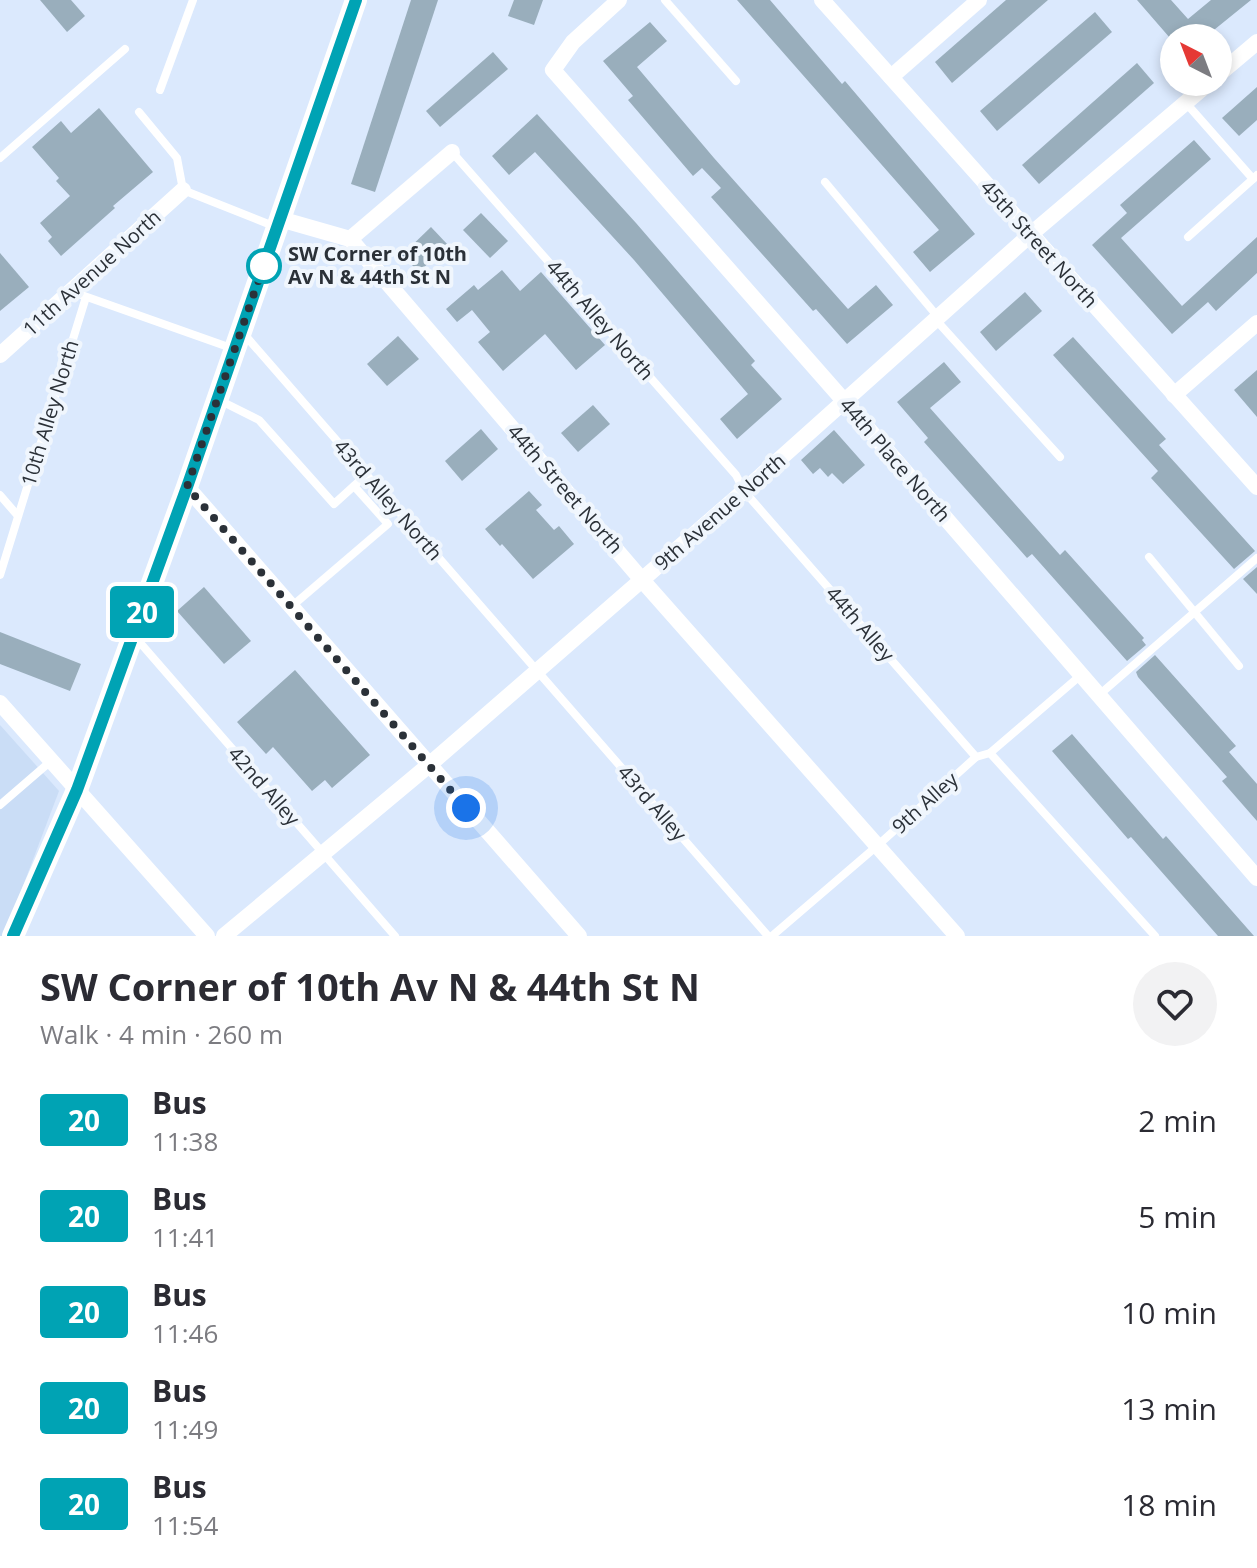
<!DOCTYPE html>
<html lang="en">
<head>
<meta charset="utf-8">
<style>
  :root { --surface:#fff; --page:#f2f2f3; --text:#2b2b33; --muted:#7c7c81 }
  body { margin:0; font-family:"Open Sans",sans-serif; background:var(--page); color:var(--text); height:100vh; display:flex; flex-direction:column; font-size:30px; white-space:nowrap }
  * { box-sizing:border-box; margin:0 }
  p { font-size:26px; color:var(--muted) }
  .icon { flex:none; width:44px; height:44px; fill:none; stroke:currentColor; stroke-width:2; stroke-linecap:round; stroke-linejoin:round }
  .map { position:relative; height:936px; overflow:hidden }
  .details { display:flex; flex-direction:column; background:var(--surface); flex:1 }
  .details>* { flex:none }
  .badge { padding:0 16px; border-radius:6px; font-size:28px; line-height:52px }
  .needle { width:52px; rotate:318deg }
  .tools { position:absolute; left:1160px; top:24px; display:grid; gap:16px }
  .tools a { display:grid; place-items:center; width:72px; height:72px; border-radius:50%; background:var(--surface); box-shadow:0 4px 12px #0003; font-size:40px }
  .you { position:absolute; width:40px; height:40px; margin:-20px; border:6px solid #fff; border-radius:50%; background:#1a73e8; box-shadow:0 0 0 12px #1a73e833 }
  .map>.badge { position:absolute; translate:-50% -50%; box-shadow:0 0 0 4px #fff }
  .round { display:grid; place-items:center; flex:none; width:84px; height:84px; border-radius:42px; background:var(--page) }
  .headline { display:flex; align-items:center; justify-content:space-between; height:136px; padding:0 40px }
  h1 { font-size:38px; font-weight:700; line-height:60px }
  ul { padding:0; list-style:none }
  li { display:flex; align-items:center; gap:24px; height:96px; padding:0 40px }
  li div { flex:1 }
  li b { display:block; font-size:30px }
  li em { font-style:normal }
  li .badge { min-width:88px; font-weight:700; text-align:center }
  .map>svg:first-child { display:block }
  .built { fill:#caddf6 }
  .building { fill:#99aebc }
  .lines { fill:none; stroke-linecap:round; stroke-linejoin:round }
  .lane { stroke:#fff; stroke-width:8 }
  .street { stroke:#fff; stroke-width:16 }
  .secondary { stroke:#fff; stroke-width:22 }
  .line-casing { stroke:#fff; stroke-width:18 }
  .line { stroke:#00a3b4; stroke-width:12 }
  .walk { stroke:#2b3138; stroke-width:8; stroke-dasharray:0 14.4 }
  .stop-dot { fill:#fff; stroke:#00a3b4; stroke-width:4 }
  .labels { text-anchor:middle; stroke-width:8; stroke-linejoin:round; paint-order:stroke }
  .street-label { font-size:20px; fill:#2b3138; stroke:#f0f6fd }
  .stop-label { font-size:20px; font-weight:bold; fill:#2b3138; stroke:#f0f6fd; text-anchor:start }
</style>
</head>
<body>
<div class="map">
<svg width="1257" height="936" viewBox="0 0 1257 936">
  <rect width="100%" height="100%" fill="#dbe9fd"/>
  <polygon class="built" points="0,725 59,791 4,936 0,936"/>
  <g class="building">
    <polygon points="40,0 71,0 85,16 67,32"/>
    <polygon points="411,0 438,0 375,192 351,184"/>
    <polygon points="514,0 543,0 534,25 508,16"/>
    <polygon points="737,0 770,0 842,84 845,81 975,234 930,272 913,252 939,230"/>
    <polygon points="1006,0 1048,0 952,83 935,62"/>
    <polygon points="1137,0 1171,0 1188,19 1211,0 1251,0 1204,38 1170,38"/>
    <polygon points="1095,12 1112,32 997,131 980,111"/>
    <polygon points="650,22 667,41 637,67 714,158 848,309 876,285 893,305 847,344 816,309 813,311 711,197 721,188 702,168 693,176 628,100 633,96 603,61"/>
    <polygon points="493,52 508,69 440,127 426,111"/>
    <polygon points="1137,63 1154,83 1039,184 1022,165"/>
    <polygon points="1257,87 1257,120 1239,136 1222,118"/>
    <polygon points="99,108 153,172 113,206 115,208 61,256 48,241 52,237 40,223 70,196 56,181 59,178 32,147 61,121 71,133"/>
    <polygon points="537,114 636,223 755,361 751,365 782,399 737,439 720,419 748,394 634,260 535,152 509,175 492,156"/>
    <polygon points="1194,140 1211,159 1121,238 1182,306 1257,237 1257,273 1216,311 1208,302 1172,334 1092,245 1127,213 1120,205"/>
    <polygon points="481,213 508,241 490,258 463,230"/>
    <polygon points="431,227 448,245 419,272 402,255"/>
    <polygon points="0,253 29,287 0,311"/>
    <polygon points="502,270 520,291 541,272 605,345 576,370 545,334 503,371 478,342 490,332 472,310 457,322 446,309 474,285 478,290"/>
    <polygon points="1025,292 1042,311 996,351 980,332"/>
    <polygon points="398,336 419,359 387,386 367,364"/>
    <polygon points="1073,337 1166,439 1159,445 1255,551 1234,569 1151,478 1158,471 1053,355"/>
    <polygon points="944,362 961,382 930,408 1060,555 1065,550 1144,638 1142,640 1146,645 1127,661 1032,554 1027,558 924,442 928,438 897,402"/>
    <polygon points="1257,370 1257,417 1234,390"/>
    <polygon points="593,405 610,424 578,452 561,433"/>
    <polygon points="481,429 498,449 462,481 445,461"/>
    <polygon points="834,430 865,465 843,484 832,473 828,477 820,468 813,474 801,460"/>
    <polygon points="529,491 542,505 536,510 554,530 559,526 574,544 533,579 502,544 500,546 485,529"/>
    <polygon points="1257,567 1257,594 1243,579"/>
    <polygon points="204,587 251,641 224,664 177,611"/>
    <polygon points="0,632 81,664 70,691 0,664"/>
    <polygon points="1155,655 1236,746 1229,752 1257,784 1257,821 1222,781 1227,777 1138,677 1136,672"/>
    <polygon points="295,670 370,755 332,788 325,780 312,791 273,747 266,754 237,722"/>
    <polygon points="1072,734 1163,839 1166,836 1254,936 1218,936 1131,837 1128,839 1052,751"/>
  </g>
  <g class="lines">
    <g class="lane">
      <polyline points="665,0 736,81"/>
      <polyline points="160,90 193,0"/>
      <polyline points="1186,103 1253,179 1257,175"/>
      <polyline points="139,112 177,158 183,190 276,227"/>
      <polyline points="452,152 736,475 744,491 976,757"/>
      <polyline points="0,158 125,49"/>
      <polyline points="825,182 938,317"/>
      <polyline points="1188,237 1253,179"/>
      <polyline points="73,292 234,349"/>
      <polyline points="936,320 1060,457"/>
      <polyline points="244,334 768,936"/>
      <polyline points="221,401 259,420 334,504 366,475"/>
      <polyline points="0,495 18,516"/>
      <polyline points="1149,557 1239,666"/>
      <polyline points="0,575 86,297"/>
      <polyline points="291,607 388,524 354,486"/>
      <polyline points="136,638 395,936"/>
      <polyline points="1099,695 1257,558"/>
      <polyline points="990,753 1155,936"/>
      <polyline points="0,805 51,761"/>
      <polyline points="772,936 877,846 976,757 990,753 1081,675"/>
    </g>
    <g class="street">
      <polyline points="619,0 573,42 553,70 845,402 1257,878"/>
      <polyline points="822,0 1257,487"/>
      <polyline points="1218,75 1257,42"/>
      <polyline points="891,77 979,0"/>
      <polyline points="280,219 350,239 642,580 957,936"/>
      <polyline points="350,239 452,152"/>
      <polyline points="0,355 183,190"/>
      <polyline points="1174,395 1257,323"/>
      <polyline points="187,487 579,936"/>
      <polyline points="0,703 207,936"/>
      <polyline points="224,936 429,765 744,491 1031,234 1210,82"/>
    </g>
    <polyline class="secondary" points="13,936 77,790 187,487 356,0"/>
  </g>
  <g class="lines">
    <defs>
      <polyline id="line" points="13,936 77,790 187,487 356,0"/>
    </defs>
    <use href="#line" class="line-casing"/>
    <use href="#line" class="line"/>
    <polyline class="walk" points="264,266 268,253 187,487 466,808"/>
  </g>
  <circle class="stop-dot" cx="264" cy="266" r="16"/>
  <g class="labels">
    <g class="street-label">
      <text transform="translate(1039 244) rotate(48)" y="7">45th Street North</text>
      <text transform="translate(92 273) rotate(-42)" y="7">11th Avenue North</text>
      <text transform="translate(600 320) rotate(49)" y="7">44th Alley North</text>
      <text transform="translate(50 413) rotate(-73)" y="7">10th Alley North</text>
      <text transform="translate(895 460) rotate(49)" y="7">44th Place North</text>
      <text transform="translate(565 489) rotate(49)" y="7">44th Street North</text>
      <text transform="translate(388 500) rotate(49)" y="7">43rd Alley North</text>
      <text transform="translate(720 512) rotate(-41)" y="7">9th Avenue North</text>
      <text transform="translate(860 624) rotate(49)" y="7">44th Alley</text>
      <text transform="translate(264 786) rotate(49)" y="7">42nd Alley</text>
      <text transform="translate(652 803) rotate(49)" y="7">43rd Alley</text>
      <text transform="translate(925 803) rotate(-42)" y="7">9th Alley</text>
    </g>
    <g class="stop-label">
      <text x="288" y="261">SW Corner of 10th<tspan x="288" dy="23">Av N &amp; 44th St N</tspan></text>
    </g>
  </g>
</svg>
<div class="tools">
<a><svg class="needle" viewBox="-14 -14 28 28"><path d="M0-13l5 13h-10z" fill="#e53935"/><path d="M0 13l5-13h-10z" fill="#7c7c81"/></svg></a>
</div>
<div class="you" style="left:466px;top:808px"></div>
<b class="badge" style="left:142px;top:612px;background:#00a3b4;color:#fff">20</b>
</div>
<section class="details">
<div class="headline"><div><h1>SW Corner of 10th Av N &amp; 44th St N</h1><p>Walk · 4 min · 260 m</p></div><a class="round"><svg class="icon" aria-label="heart" viewBox="0 0 24 24"><path d="M12 20l-8-8c-3-5 5-10 8-4 3-6 11-1 8 4z"/></svg></a></div>
<ul>
<li><span class="badge" style="background:#00a3b4;color:#fff">20</span><div><b>Bus</b><p>11:38</p></div><em>2 min</em></li>
<li><span class="badge" style="background:#00a3b4;color:#fff">20</span><div><b>Bus</b><p>11:41</p></div><em>5 min</em></li>
<li><span class="badge" style="background:#00a3b4;color:#fff">20</span><div><b>Bus</b><p>11:46</p></div><em>10 min</em></li>
<li><span class="badge" style="background:#00a3b4;color:#fff">20</span><div><b>Bus</b><p>11:49</p></div><em>13 min</em></li>
<li><span class="badge" style="background:#00a3b4;color:#fff">20</span><div><b>Bus</b><p>11:54</p></div><em>18 min</em></li>
</ul>
</section>
</body>
</html>
